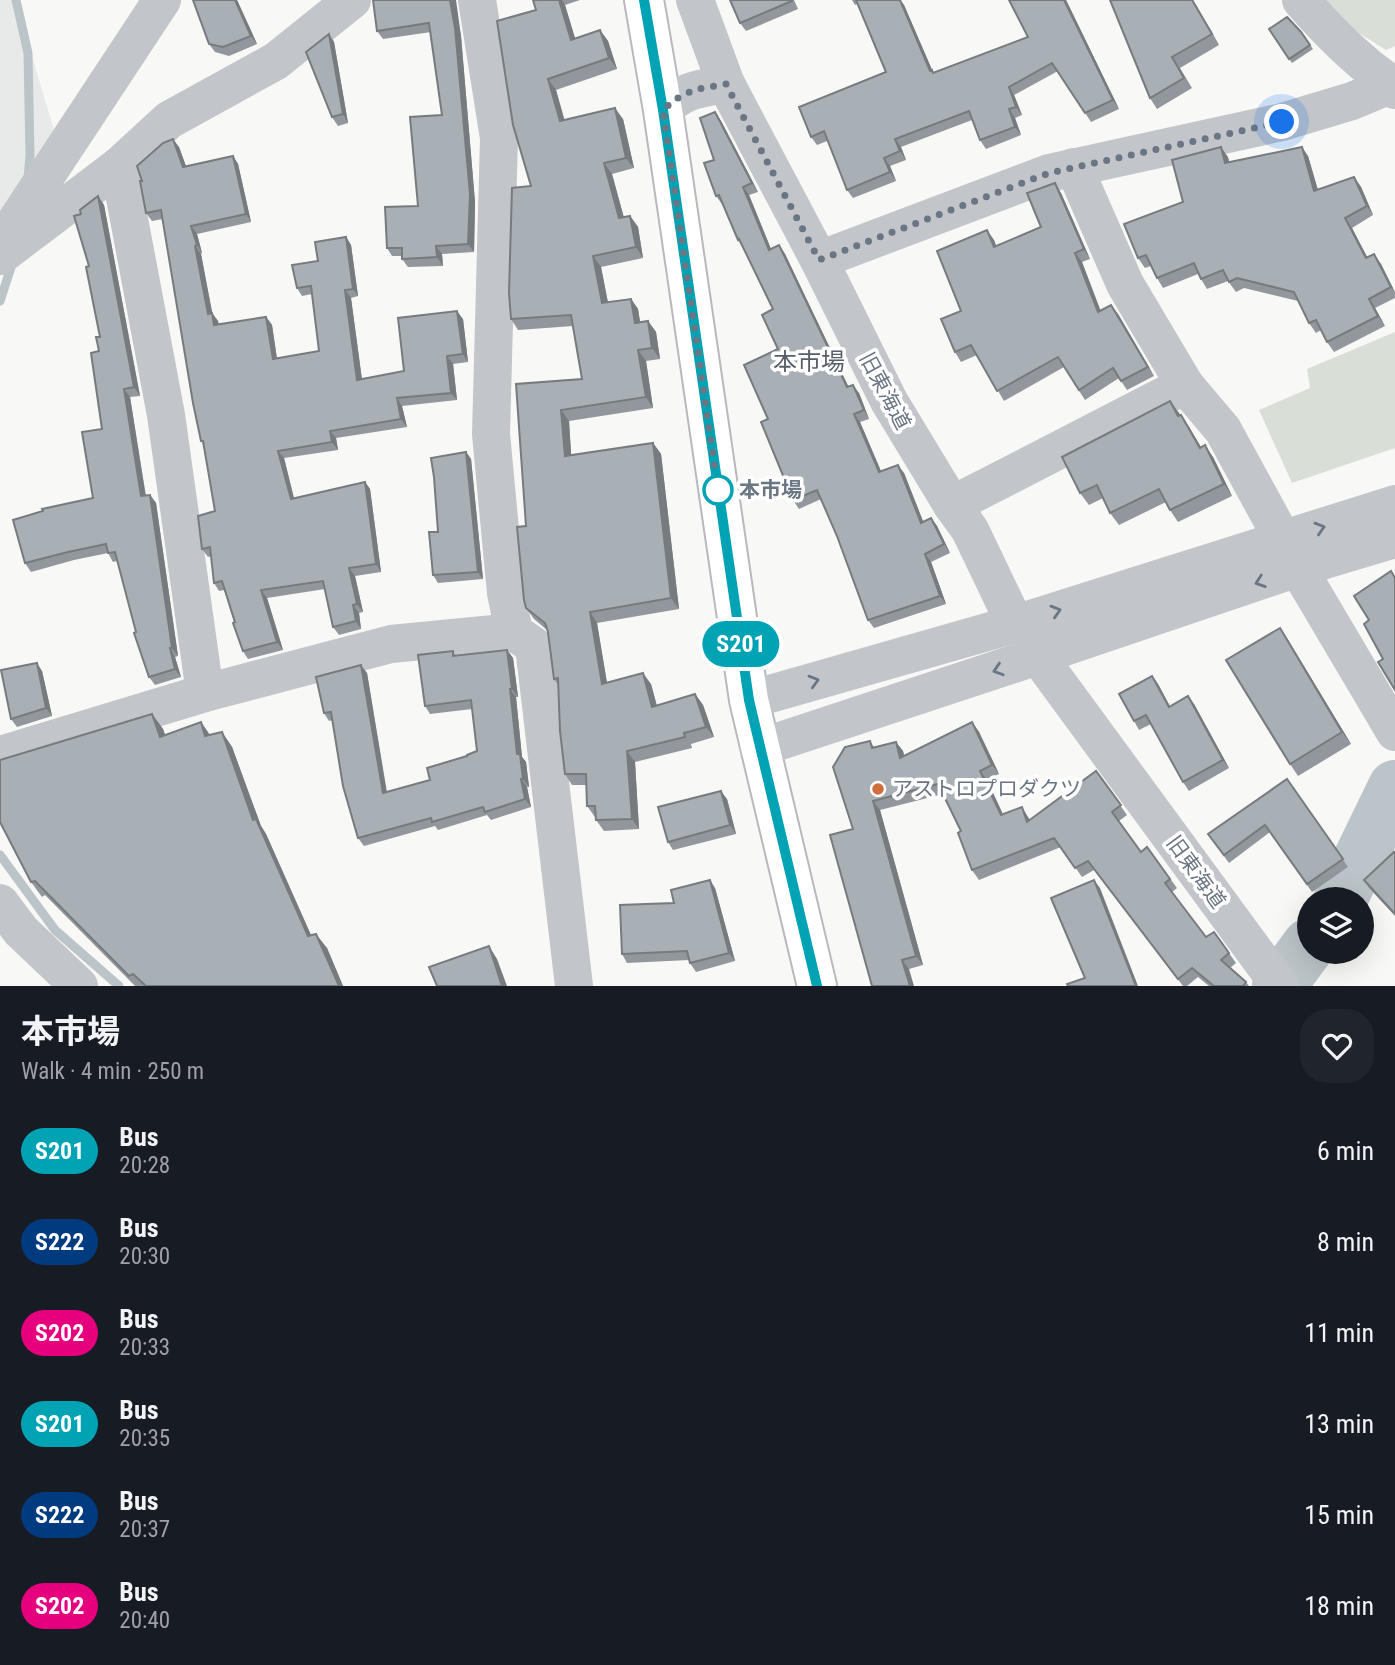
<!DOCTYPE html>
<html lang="en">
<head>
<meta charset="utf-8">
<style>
  :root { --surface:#171b24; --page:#20242c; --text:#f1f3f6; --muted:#9ea1a6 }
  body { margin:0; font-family:"Roboto Condensed","Noto Sans JP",sans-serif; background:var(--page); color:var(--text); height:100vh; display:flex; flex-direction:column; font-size:26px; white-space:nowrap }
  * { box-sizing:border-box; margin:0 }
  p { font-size:23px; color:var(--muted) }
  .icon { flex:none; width:38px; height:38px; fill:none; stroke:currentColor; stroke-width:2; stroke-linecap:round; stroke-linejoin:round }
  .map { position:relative; height:986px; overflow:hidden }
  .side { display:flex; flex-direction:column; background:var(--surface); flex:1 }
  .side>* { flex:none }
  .badge { padding:0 14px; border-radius:23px; font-size:24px; line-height:46px }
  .controls { position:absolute; left:1297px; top:887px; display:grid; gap:14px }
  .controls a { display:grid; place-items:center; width:77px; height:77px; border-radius:50%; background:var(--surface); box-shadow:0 7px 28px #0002; font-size:35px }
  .you { position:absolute; width:35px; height:35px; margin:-18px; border:5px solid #fff; border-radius:50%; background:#1a73e8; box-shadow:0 0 0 10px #1a73e833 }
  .map>.badge { position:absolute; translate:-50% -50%; box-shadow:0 0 0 4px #fff }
  .round { display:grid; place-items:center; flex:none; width:74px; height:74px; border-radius:28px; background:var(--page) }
  .overview { display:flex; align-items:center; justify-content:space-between; height:119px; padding:0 21px }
  h1 { font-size:33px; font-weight:700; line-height:52px }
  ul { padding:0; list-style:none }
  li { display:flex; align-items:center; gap:21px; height:91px; padding:0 21px }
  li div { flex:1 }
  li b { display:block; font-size:26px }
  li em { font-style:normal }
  li .badge { min-width:77px; font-weight:700; text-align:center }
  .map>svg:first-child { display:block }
  .built { fill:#e8eae9 }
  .green { fill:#d9ded7 }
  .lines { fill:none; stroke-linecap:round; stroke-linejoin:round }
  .stream { stroke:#bbc4c8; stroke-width:9 }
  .river { stroke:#bbc4c8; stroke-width:54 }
  .major-casing { stroke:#b6b9bd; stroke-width:42 }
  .minor { stroke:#c2c5c9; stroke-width:38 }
  .major { stroke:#fff; stroke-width:38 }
  .wall { fill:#91979c }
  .shaded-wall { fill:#767b7f }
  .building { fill:#a9b0b5; stroke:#767b7f; stroke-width:2 }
  .oneway { stroke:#6a7683 }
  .line-casing { stroke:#fff; stroke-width:16 }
  .line { stroke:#00a3b4; stroke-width:10 }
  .walk { stroke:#6a7683; stroke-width:7; stroke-dasharray:0 12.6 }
  .stop-dot { fill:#fff; stroke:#00a3b4; stroke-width:3.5 }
  .poi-dot { fill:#d16c3c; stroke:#fff; stroke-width:2.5 }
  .labels { text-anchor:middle; stroke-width:7; stroke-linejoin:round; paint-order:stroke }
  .street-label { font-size:21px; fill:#6a7683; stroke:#fff }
  .stop-label { font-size:21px; font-weight:bold; fill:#6a7683; stroke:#fff; text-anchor:start }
  .poi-label { font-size:21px; fill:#6a7683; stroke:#fff; text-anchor:start }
  .quarter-label { font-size:24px; fill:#576069; stroke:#fff }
</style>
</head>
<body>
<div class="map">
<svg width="1395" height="986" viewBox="0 0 1395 986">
  <rect width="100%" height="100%" fill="#f8f8f6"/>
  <polygon class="built" points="0,0 15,0 54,130 0,212"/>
  <g class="green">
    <polygon points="1323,0 1395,0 1395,46 1386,50 1330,15"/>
    <polygon points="1395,332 1395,448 1292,483 1259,410 1310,388 1307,369"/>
  </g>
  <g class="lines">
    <g class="stream">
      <polyline points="16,0 28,53 30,156 28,179"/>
      <polyline points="0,301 13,261"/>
      <polyline points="0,855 55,930 119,986"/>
    </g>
    <g class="river">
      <polyline points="1340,900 1395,787"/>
      <polyline points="1279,986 1309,945"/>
    </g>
    <defs>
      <polyline id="major" points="644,0 663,110 749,700 817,986"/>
    </defs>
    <use href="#major" class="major-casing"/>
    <g class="minor">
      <polyline points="477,0 499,138 491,434 506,593 514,632 534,646 574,986"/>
      <polyline points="695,0 726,84 819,260 889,401 952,505 970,530 1015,624"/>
      <path d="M1301,0c20,23 41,45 64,64 10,9 22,15 30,26"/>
      <path d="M663,110c22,-21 35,-21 63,-26"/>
      <polyline points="119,166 166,415 205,693"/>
      <polyline points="1074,167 1125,284 1185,385"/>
      <polyline points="1,244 162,0"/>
      <polyline points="0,256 119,166 169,120 276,61 352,0"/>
      <polyline points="819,260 1049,173 1282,122 1352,101 1395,83"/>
      <polyline points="952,505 1185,385 1223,430 1283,540"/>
      <polyline points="1298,568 1395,732"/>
      <polyline points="1038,656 1280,986"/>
      <polyline points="749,700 1015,624 1395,504"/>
      <polyline points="759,748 1038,656 1298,568 1395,539"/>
      <polyline points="0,755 205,693 391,644 514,632"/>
      <polyline points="0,903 21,931 79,986"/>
    </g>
    <use href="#major" class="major"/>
  </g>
  <g class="wall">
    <polygon points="237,0 257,44 229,56 215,52 209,44"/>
    <polygon points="533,0 580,0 565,5 575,39 600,30 608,41 617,69 556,90 564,120 623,119 634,168 612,174 624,218 630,216 638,227 643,258 601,267 608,302 631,299 638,309 640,322 648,321 656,332 660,359 646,361 653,408 569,421 571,455 653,443 661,454 679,609 597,623 607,683 651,684 657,706 695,694 703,705 714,737 691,744 692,748 635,762 639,829 604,831 596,820 596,817 595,817 587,806 586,785 572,785 565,774 558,685 554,679 547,630 534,619 526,608 526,526 516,384 582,379 573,326 518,330 511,319 531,186 536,10"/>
    <polygon points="730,0 794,0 798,9 746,31 740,23"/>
    <polygon points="852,0 900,0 904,5 932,70 934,73 1028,37 1009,0 1066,0 1119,109 1091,122 1058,71 1014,95 1022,115 1015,118 1021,135 986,149 980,140 972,120 901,147 906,160 890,166 896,181 853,198 847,190 827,141 817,145 811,137 886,72 857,4 855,5"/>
    <polygon points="1110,0 1193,0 1219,45 1180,68 1192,88 1157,109 1150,98"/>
    <polygon points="455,3 461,36 475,202 474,252 442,254 443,266 408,267 402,259 402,256 392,256 387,248 418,206 442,115 431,32 383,39 377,31"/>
    <polygon points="1269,29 1301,32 1313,49 1292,63"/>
    <polygon points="329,34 334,42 348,123 338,126 332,117"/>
    <polygon points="715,112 721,121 758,192 749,195 771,249 779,245 785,254 848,387 859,393 869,419 860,422 881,471 904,473 923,522 931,518 937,526 950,553 931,562 946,604 874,628 868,620 837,536 821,499 799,509 793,500 768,419 778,349 773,309 744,248 738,240 723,204 722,204 716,196 714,160"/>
    <polygon points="179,147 186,166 233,156 238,164 251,222 197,234 202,253 201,254 212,313 218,321 219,325 266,317 272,325 277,358 319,351 312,294 302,296 297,288 318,261 346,237 351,245 358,296 351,298 362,379 404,371 463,319 468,362 453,364 457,400 402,406 407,427 336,438 338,450 284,458 294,498 365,482 370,489 381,572 355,576 363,612 359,613 361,629 339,635 333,627 325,589 267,598 283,650 248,659 243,651 224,590 219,591 214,583 211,556 208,557 202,549 215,511 203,444 201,441 163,219 152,221 146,213 142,181"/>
    <polygon points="1308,156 1318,190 1354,177 1361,187 1373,215 1352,228 1367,258 1381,264 1395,292 1395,298 1375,308 1385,326 1334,352 1327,342 1321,330 1316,333 1309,323 1298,301 1244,288 1236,292 1228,281 1207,289 1198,274 1163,288 1157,278 1151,266 1145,268 1138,258 1183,202 1228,157 1229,163"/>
    <polygon points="1061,193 1090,259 1082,262 1100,311 1118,314 1154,376 1127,390 1119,378 1085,400 1064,367 1004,401 977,355 961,362 955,352 961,311 994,240 996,246 1041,227"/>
    <polygon points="98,196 104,205 140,396 130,397 146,496 150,495 156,503 178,656 175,657 181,677 155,685 149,677 117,561 113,562 108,553 74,560 31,572 25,563 93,498 102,429 99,351 100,337 81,214"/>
    <polygon points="1170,401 1189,427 1201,447 1213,457 1232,496 1178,522 1170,510 1166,502 1119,525 1110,513 1103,498 1089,505 1080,493"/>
    <polygon points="466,452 471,459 483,579 438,583 433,575 438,532 434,477"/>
    <polygon points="1280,628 1288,640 1351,744 1298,776 1290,764"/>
    <polygon points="507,650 513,658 518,697 516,697 522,757 526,762 529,787 527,787 531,807 491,820 487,815 438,830 435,826 364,846 358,838 333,720 329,721 324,713 367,673 387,792 430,780 477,751 472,709 430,714 425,706 453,651 456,656"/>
    <polygon points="42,671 52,716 17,727 11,719"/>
    <polygon points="1152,676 1158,684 1170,706 1194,704 1229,768 1189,791 1183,782 1151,724 1139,730 1134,721"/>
    <polygon points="152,714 163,729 165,735 201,722 210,735 222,732 232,747 261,826 266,834 311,935 327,948 343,986 135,986 45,895 42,897 31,882"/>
    <polygon points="972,722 979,732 999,774 987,780 1003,815 1028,817 1030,820 1096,771 1127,815 1119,821 1141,852 1147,847 1177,888 1172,892 1206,937 1214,932 1236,963 1230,968 1246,982 1249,986 1209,986 1198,977 1187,986 1183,986 1094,870 1082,877 1061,847 979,880 972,870 961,831 943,794 880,810 923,965 909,969 872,986 853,829 870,741 874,747 896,742 903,751 904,756"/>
    <polygon points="1287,779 1348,867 1312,892 1270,832 1229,863 1208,834"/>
    <polygon points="727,799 736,834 673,850 668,842"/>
    <polygon points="1395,853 1395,916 1369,888 1364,880"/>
    <polygon points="715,888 735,961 696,972 690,963 689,960 627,963 622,954 674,903"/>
  </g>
  <g class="shaded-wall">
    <polygon points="235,0 237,0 257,44 251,36"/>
    <polygon points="450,0 456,0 461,36 475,202 474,252 468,244"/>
    <polygon points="559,0 562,0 565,5 579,51 571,40"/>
    <polygon points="900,0 904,5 936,79 930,71"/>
    <polygon points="1064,0 1066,0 1119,109 1113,100"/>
    <polygon points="1192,0 1193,0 1219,45 1212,34"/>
    <polygon points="600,30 608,41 617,69 609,58"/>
    <polygon points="329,34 334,42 348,123 343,114"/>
    <polygon points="548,79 556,90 568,132 560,121"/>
    <polygon points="1009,87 1014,95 1022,115 1016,107"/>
    <polygon points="615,108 623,119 634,168 626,158"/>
    <polygon points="1009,109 1015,118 1021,135 1015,127"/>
    <polygon points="715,112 721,121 758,192 752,183"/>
    <polygon points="173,139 179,147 189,175 183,167"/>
    <polygon points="895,139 901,147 906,160 900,151"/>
    <polygon points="1221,147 1228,157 1232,173 1225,163"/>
    <polygon points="1302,147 1308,156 1321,201 1314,191"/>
    <polygon points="233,156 238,164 251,222 246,214"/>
    <polygon points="884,158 890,166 896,181 890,172"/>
    <polygon points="604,163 612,174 627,229 619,218"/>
    <polygon points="1354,177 1361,187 1373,215 1367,206"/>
    <polygon points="1055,183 1061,193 1090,259 1084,249"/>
    <polygon points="743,187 749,195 775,259 769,250"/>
    <polygon points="98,196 104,205 140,396 134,387"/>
    <polygon points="630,216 638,227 643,258 636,247"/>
    <polygon points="1345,218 1352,228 1373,268 1366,258"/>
    <polygon points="191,226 197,234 202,253 197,245"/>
    <polygon points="987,230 994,240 1000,257 994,247"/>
    <polygon points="346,237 351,245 358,296 353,289"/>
    <polygon points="779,245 785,254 853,396 847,387"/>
    <polygon points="195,246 201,254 214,322 208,314"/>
    <polygon points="436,246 442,254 443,266 437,257"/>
    <polygon points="1075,253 1082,262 1105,322 1098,312"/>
    <polygon points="1374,254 1381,264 1395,293 1391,287"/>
    <polygon points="593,256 601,267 610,314 602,303"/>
    <polygon points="345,290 351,298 363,388 357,380"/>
    <polygon points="631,299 638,309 642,334 635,323"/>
    <polygon points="1369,299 1375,308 1385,326 1378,316"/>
    <polygon points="1111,305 1118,314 1154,376 1148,367"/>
    <polygon points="457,311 463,319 468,362 463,354"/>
    <polygon points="212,313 218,321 220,333 214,325"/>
    <polygon points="266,317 272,325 278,367 273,359"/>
    <polygon points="648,321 656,332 660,359 652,348"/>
    <polygon points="638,350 646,361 653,408 646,397"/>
    <polygon points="447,356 453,364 457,400 451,393"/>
    <polygon points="853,385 859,393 869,419 864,410"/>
    <polygon points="124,389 130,397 147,505 141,496"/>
    <polygon points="397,398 402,406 407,427 401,419"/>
    <polygon points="1170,401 1179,413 1186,428 1178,416"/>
    <polygon points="561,410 569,421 572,467 565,456"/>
    <polygon points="854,414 860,422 885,481 879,472"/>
    <polygon points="1181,415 1189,427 1208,460 1200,448"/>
    <polygon points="330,431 336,438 338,450 332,442"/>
    <polygon points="653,443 661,454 679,609 671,598"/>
    <polygon points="1205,445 1213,457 1232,496 1224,484"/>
    <polygon points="278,451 284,458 296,507 291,499"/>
    <polygon points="466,452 471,459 483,579 478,572"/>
    <polygon points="898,465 904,473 927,531 921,523"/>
    <polygon points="365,482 370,489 381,572 376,564"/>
    <polygon points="150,495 156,503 178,656 172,648"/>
    <polygon points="931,518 937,526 950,553 944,544"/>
    <polygon points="925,554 931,562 946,604 940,596"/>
    <polygon points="349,568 355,576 363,612 357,604"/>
    <polygon points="261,590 267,598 283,650 277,642"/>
    <polygon points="353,605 359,613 361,629 356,621"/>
    <polygon points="590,612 597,623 609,695 602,684"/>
    <polygon points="1280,628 1288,640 1351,744 1342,732"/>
    <polygon points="170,648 175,657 181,677 175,669"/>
    <polygon points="507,650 513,658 518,697 512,689"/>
    <polygon points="37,663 42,671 52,716 46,708"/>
    <polygon points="361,665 367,673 388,801 383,793"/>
    <polygon points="643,673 651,684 660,718 652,707"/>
    <polygon points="1152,676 1158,684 1174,715 1169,707"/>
    <polygon points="510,689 516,697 522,757 526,762 529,787 523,779 517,754"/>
    <polygon points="695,694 703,705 714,737 706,727"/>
    <polygon points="1188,696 1194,704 1229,768 1223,760"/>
    <polygon points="152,714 163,729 171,752 160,737"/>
    <polygon points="201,722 211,737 205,736"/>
    <polygon points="972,722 979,732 999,774 992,765"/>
    <polygon points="222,732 232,747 261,826 266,834 318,951 308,936 253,820"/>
    <polygon points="896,742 903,751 907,767 900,758"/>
    <polygon points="627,751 635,762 639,829 632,819"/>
    <polygon points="980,771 987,780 1008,825 1001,815"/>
    <polygon points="521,779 527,787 531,807 525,799"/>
    <polygon points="721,791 727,799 736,834 730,825"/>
    <polygon points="873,801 880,810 923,965 916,956"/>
    <polygon points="1022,807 1028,817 1034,831 1027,822"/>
    <polygon points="710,880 715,888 735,961 729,953"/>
    <polygon points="1094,880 1100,888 1138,986 1136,986"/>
    <polygon points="316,934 327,948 343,986 339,986"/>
    <polygon points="489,946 497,959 507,986 502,986"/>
    <polygon points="902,960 909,969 914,986 910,986"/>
  </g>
  <g class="building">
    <polygon points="193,0 235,0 251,36 223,47 209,44"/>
    <polygon points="373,0 450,0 455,28 470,194 468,244 436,246 437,257 402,259 402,248 387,248 385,207 418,206 410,117 442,115 429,23 377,31"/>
    <polygon points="533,0 559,0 571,40 600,30 609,58 548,79 560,121 615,108 626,158 604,163 619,218 630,216 636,247 593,256 602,303 631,299 635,323 648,321 652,348 638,350 646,397 561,410 565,456 653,443 671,598 590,612 602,684 643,673 652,707 695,694 706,727 684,733 685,737 627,751 632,819 596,820 595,806 587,806 586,774 565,774 560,731 558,678 554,679 548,632 545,623 526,608 524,600 517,527 526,526 516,384 582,379 571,315 511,319 509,293 512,188 531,186 513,125 497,21 536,10"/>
    <polygon points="730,0 792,0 792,1 740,23"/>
    <polygon points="856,0 900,0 930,71 932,70 933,73 1028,37 1009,0 1064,0 1113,100 1085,113 1052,63 1009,87 1016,107 1009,109 1015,127 980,140 969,111 895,139 900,151 884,158 890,172 847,190 824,131 811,137 799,107 886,72"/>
    <polygon points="1110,0 1192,0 1212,34 1172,57 1184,78 1150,98"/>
    <polygon points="1287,17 1301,32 1310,45 1289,59 1269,29"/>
    <polygon points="329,34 343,114 332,117 306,52"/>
    <polygon points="715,112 752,183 743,187 769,250 779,245 847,387 853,385 864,410 854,414 879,472 898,465 921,523 931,518 944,544 925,554 940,596 868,620 837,536 817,490 793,500 761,422 768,419 744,365 778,349 762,315 773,309 739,239 738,240 719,195 716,196 704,163 714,160 700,118"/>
    <polygon points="173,139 183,167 233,156 246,214 191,226 197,245 195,246 208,314 212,313 214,325 266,317 273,359 319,351 311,286 297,288 292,265 318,261 315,242 346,237 353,289 345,290 357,380 404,371 398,318 457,311 463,354 447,356 451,393 397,398 401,419 330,431 332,442 278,451 291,499 365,482 376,564 349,568 357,604 353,605 356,621 333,627 323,581 261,590 277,642 243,651 233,623 235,622 222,581 214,583 210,547 202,549 198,516 215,511 203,441 201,441 193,403 161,210 146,213 140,181 142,181 137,166 163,143"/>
    <polygon points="1221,147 1225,163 1302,147 1314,191 1354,177 1367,206 1345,218 1366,258 1374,254 1391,287 1369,299 1378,316 1327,342 1316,320 1309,323 1294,292 1237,278 1229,282 1223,270 1201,279 1194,263 1157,278 1146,255 1138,258 1124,224 1183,202 1172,160"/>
    <polygon points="1055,183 1084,249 1075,253 1098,312 1111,305 1148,367 1121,381 1113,368 1079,390 1058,357 997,391 971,345 955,352 941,319 961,311 937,251 987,230 994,247 1041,227 1027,193"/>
    <polygon points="98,196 134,387 124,389 141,496 150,495 172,648 170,648 175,669 149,677 134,633 136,632 115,552 108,553 106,544 68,552 25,563 13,520 43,511 42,509 93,498 82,432 102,429 91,353 99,351 96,337 100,337 86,267 89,266 74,216 81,214 80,210"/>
    <polygon points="1170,401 1178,416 1181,415 1200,448 1205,445 1224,484 1170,510 1159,489 1110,513 1097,485 1080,493 1062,457"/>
    <polygon points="466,452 478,572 433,575 429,532 438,532 434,477 431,458"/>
    <polygon points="1391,571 1395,578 1395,690 1378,662 1383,659 1364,624 1369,620 1354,596"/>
    <polygon points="1280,628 1342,732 1290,764 1226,660"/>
    <polygon points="507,650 512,689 510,689 517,754 520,754 523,779 521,779 525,799 485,812 483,807 432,822 431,818 358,838 343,786 331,712 324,713 316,677 361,665 383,793 430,780 427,768 467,756 467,755 477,751 471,700 425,706 418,655 453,651 453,656"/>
    <polygon points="37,663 46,708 11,719 1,670"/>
    <polygon points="1152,676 1169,707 1188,696 1223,760 1183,782 1146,715 1134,721 1119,694"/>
    <polygon points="152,714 160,737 201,722 205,736 222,732 253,820 256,819 308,936 316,934 339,986 146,986 133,974 129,976 35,881 31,882 0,822 0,760"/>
    <polygon points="972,722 992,765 980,771 1001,815 1022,807 1027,822 1096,771 1121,805 1112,812 1141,852 1147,847 1170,879 1165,883 1206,937 1214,932 1229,953 1221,960 1246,982 1243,986 1214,986 1192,968 1178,979 1088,861 1075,868 1054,838 972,870 958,833 961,831 938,784 873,801 916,956 902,960 910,986 872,986 830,835 853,829 833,767 845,747 870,741 872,748 896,742 900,758"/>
    <polygon points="1287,779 1343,859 1307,884 1265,825 1224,855 1208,834"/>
    <polygon points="721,791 730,825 668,842 658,807"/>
    <polygon points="1394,852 1395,853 1395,914 1364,880"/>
    <polygon points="710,880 729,953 690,963 687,951 622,954 620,905 674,903 671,890"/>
    <polygon points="1094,880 1136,986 1068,986 1067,984 1085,978 1051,898"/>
    <polygon points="489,946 502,986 437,986 429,967"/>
  </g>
  <defs><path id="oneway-chevron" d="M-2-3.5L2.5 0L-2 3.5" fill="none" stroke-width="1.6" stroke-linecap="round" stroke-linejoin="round" transform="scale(1.75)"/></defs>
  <g class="oneway">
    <use href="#oneway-chevron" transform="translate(1320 528) rotate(-17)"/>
    <use href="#oneway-chevron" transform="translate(1260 582) rotate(161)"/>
    <use href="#oneway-chevron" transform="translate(1056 611) rotate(-17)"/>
    <use href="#oneway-chevron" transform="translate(998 670) rotate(162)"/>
    <use href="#oneway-chevron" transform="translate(814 681) rotate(-16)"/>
  </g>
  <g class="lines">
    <defs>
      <polyline id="line" points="644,0 663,110 749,700 817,986"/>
    </defs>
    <use href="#line" class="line-casing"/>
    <use href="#line" class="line"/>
    <path class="walk" d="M718,490l-55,-380c22,-21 35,-21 63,-26l93,176 230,-87 233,-51"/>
  </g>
  <circle class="stop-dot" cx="718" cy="490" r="14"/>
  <circle class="poi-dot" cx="878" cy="789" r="7"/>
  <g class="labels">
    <g class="street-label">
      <text transform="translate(885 391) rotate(62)" y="7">旧東海道</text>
      <text transform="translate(1196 872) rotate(54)" y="7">旧東海道</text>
    </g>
    <g class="stop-label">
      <text x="739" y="497">本市場</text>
    </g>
    <g class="poi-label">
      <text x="892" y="796">アストロプロダクツ</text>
    </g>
    <g class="quarter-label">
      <text x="809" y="370">本市場</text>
    </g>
  </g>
</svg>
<div class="controls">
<a><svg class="icon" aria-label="layers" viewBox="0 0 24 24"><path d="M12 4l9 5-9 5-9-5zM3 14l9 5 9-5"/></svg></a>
</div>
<div class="you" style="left:1282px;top:122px"></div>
<b class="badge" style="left:741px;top:644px;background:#00a3b4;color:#fff">S201</b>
</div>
<section class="side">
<div class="overview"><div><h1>本市場</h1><p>Walk · 4 min · 250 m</p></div><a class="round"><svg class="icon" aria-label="heart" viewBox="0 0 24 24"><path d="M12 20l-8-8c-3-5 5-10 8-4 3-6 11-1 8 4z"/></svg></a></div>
<ul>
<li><span class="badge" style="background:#00a3b4;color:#fff">S201</span><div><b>Bus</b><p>20:28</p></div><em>6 min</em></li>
<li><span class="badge" style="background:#003b80;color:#fff">S222</span><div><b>Bus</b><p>20:30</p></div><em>8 min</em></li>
<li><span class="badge" style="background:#e6007e;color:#fff">S202</span><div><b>Bus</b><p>20:33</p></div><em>11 min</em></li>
<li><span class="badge" style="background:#00a3b4;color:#fff">S201</span><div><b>Bus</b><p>20:35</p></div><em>13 min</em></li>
<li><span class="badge" style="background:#003b80;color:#fff">S222</span><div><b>Bus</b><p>20:37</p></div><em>15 min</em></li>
<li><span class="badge" style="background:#e6007e;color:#fff">S202</span><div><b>Bus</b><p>20:40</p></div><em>18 min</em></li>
</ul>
</section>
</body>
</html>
